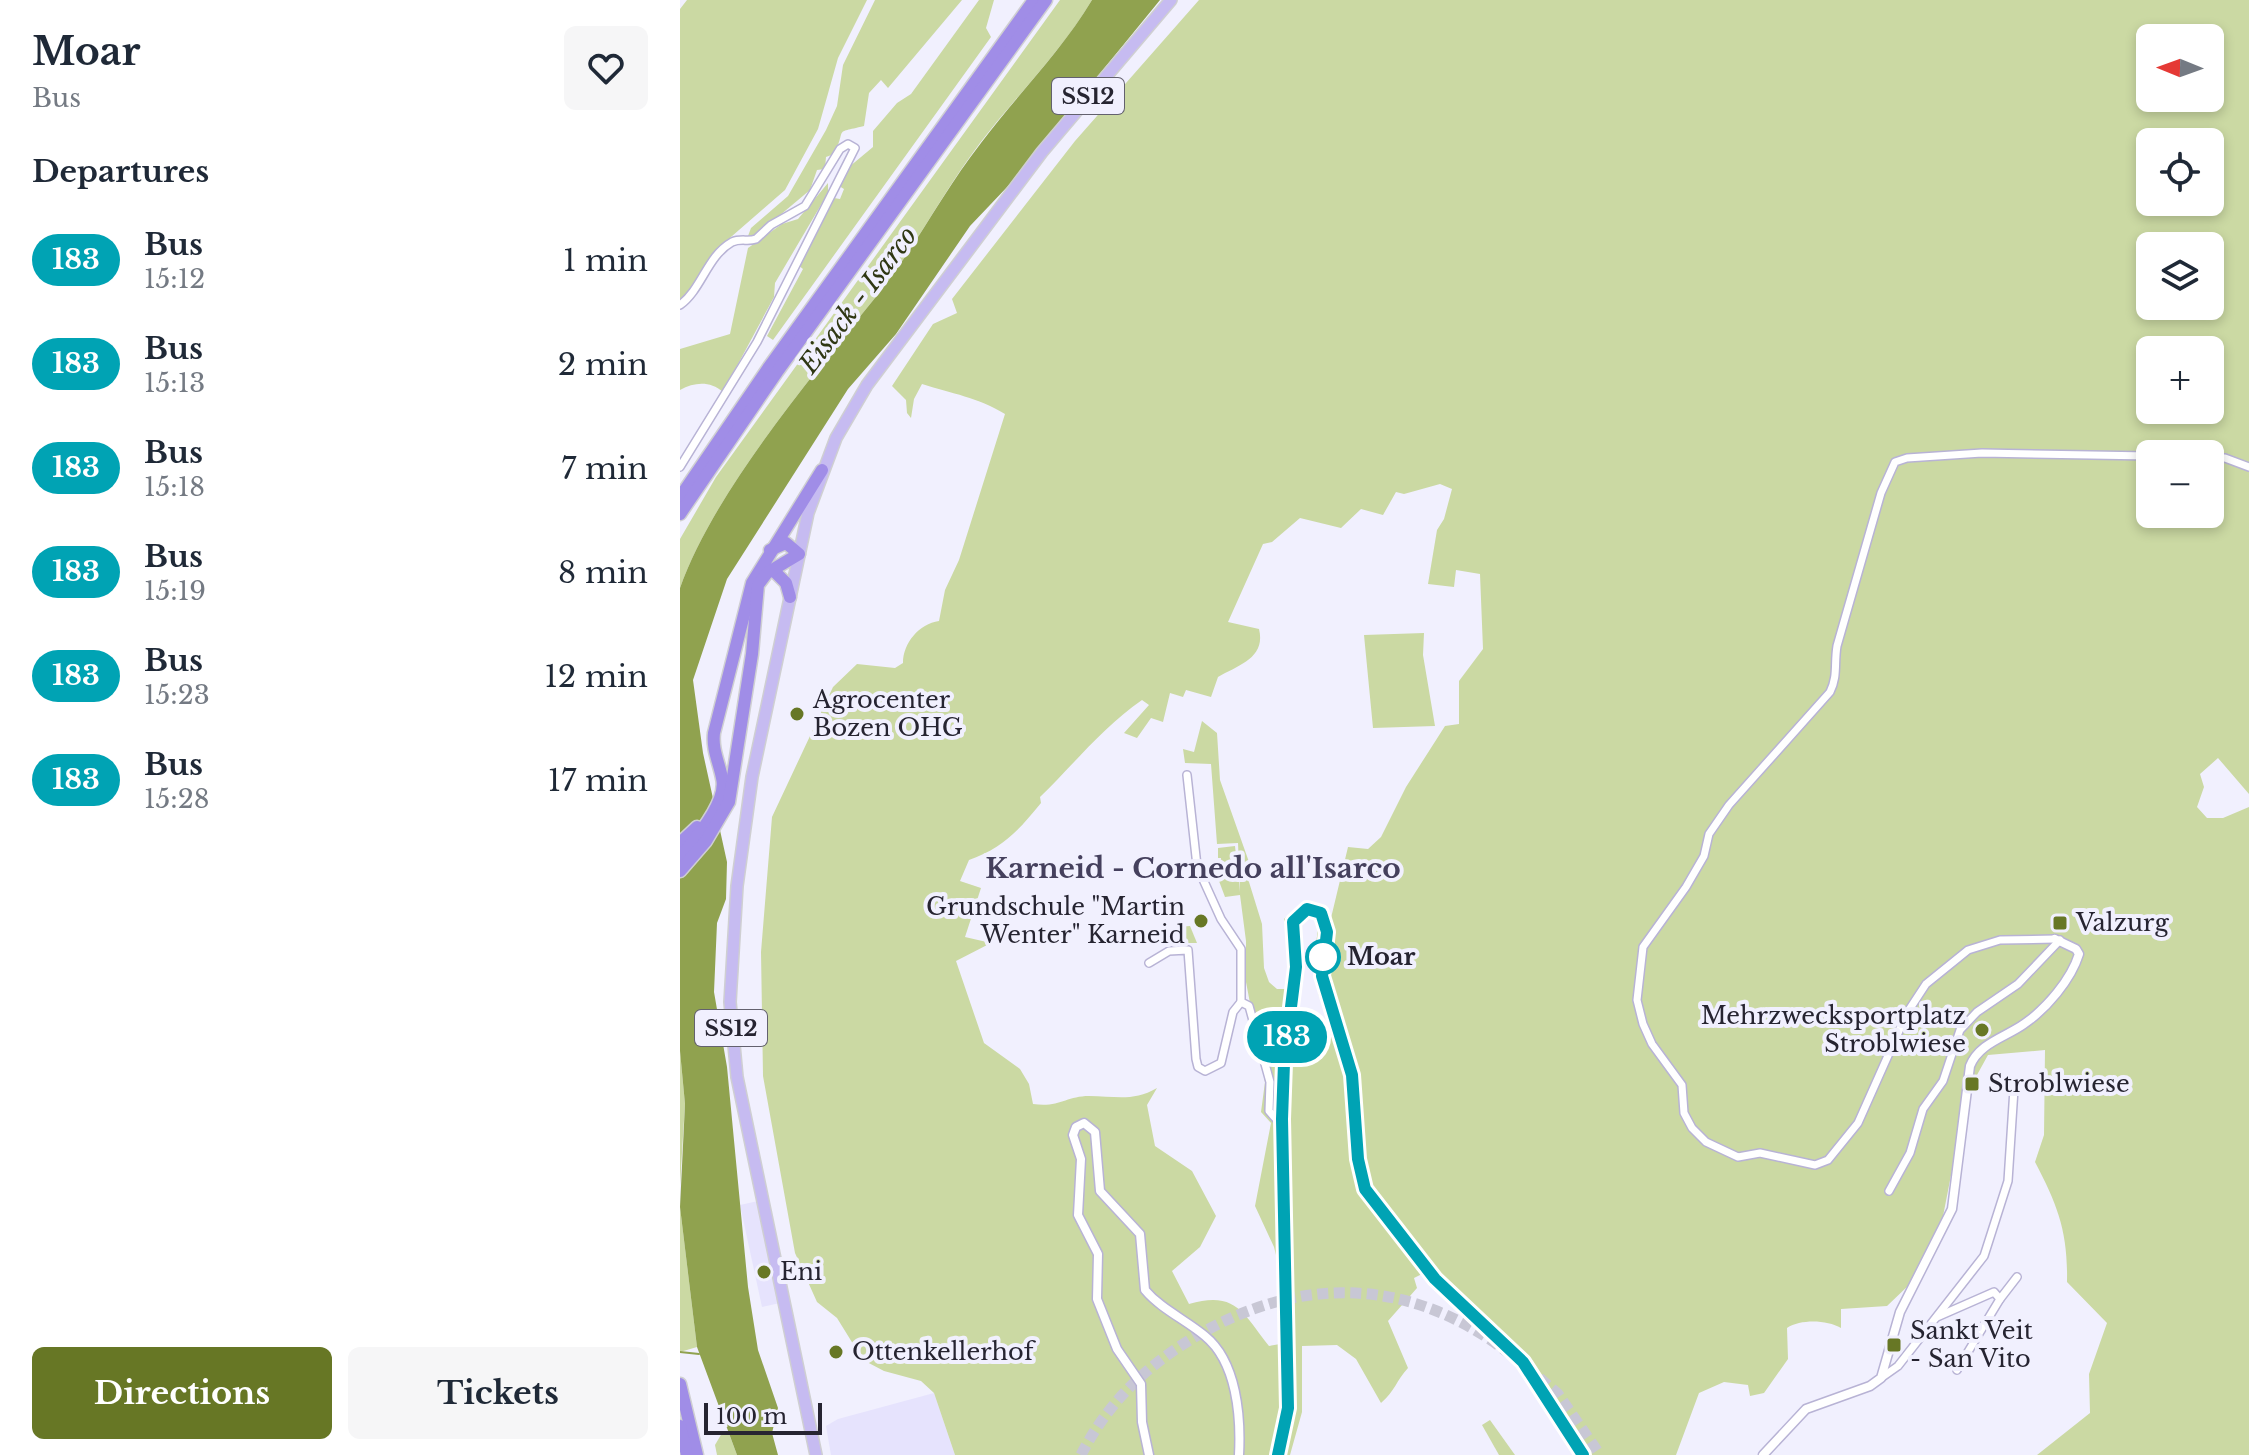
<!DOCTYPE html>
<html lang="en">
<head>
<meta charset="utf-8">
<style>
  :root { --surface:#fff; --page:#f6f6f7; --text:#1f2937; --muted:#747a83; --accent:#677725 }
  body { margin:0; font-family:"Libre Baskerville",serif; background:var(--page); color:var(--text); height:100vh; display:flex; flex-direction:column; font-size:30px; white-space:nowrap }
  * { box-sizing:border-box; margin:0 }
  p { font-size:26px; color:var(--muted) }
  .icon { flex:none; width:44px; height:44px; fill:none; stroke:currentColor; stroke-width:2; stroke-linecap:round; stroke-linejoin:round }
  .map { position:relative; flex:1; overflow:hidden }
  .details { display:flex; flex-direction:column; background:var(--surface); width:680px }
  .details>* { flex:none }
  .badge { padding:0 16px; border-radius:26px; font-size:28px; line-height:52px }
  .needle { width:52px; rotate:271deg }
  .tools { position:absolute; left:1456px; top:24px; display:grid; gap:16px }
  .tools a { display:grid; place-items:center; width:88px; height:88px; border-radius:12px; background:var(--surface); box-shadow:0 4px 12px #0003; font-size:40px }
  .scale { position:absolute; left:24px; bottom:20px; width:118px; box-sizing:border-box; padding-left:8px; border:4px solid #262431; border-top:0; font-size:22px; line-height:28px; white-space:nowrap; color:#262431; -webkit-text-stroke:6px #f1f0fe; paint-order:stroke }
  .map>.badge { position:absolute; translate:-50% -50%; box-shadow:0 0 0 4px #fff }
  h2 { padding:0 32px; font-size:30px; line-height:72px }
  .round { display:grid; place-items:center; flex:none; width:84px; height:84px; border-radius:12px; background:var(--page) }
  .headline { display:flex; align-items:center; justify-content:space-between; height:136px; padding:0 32px }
  h1 { font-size:38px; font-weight:700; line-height:60px }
  .button { display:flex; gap:16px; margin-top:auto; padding:16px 32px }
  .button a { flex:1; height:92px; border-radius:12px; background:var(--accent); color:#fff; font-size:32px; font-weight:700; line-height:92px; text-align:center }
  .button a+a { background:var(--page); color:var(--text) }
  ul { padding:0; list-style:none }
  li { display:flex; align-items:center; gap:24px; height:104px; padding:0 32px }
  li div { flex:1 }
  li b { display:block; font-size:30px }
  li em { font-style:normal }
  li .badge { min-width:88px; font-weight:700; text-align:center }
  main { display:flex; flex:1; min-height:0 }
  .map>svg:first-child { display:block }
  .built { fill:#e6e3fd }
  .green { fill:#cbd9a3; fill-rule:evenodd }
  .water { fill:#90a24f }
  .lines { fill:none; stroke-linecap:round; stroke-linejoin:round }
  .stream { stroke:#90a24f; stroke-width:2 }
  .primary-tunnel { stroke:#c8c7d5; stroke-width:11; stroke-dasharray:11 5.5; stroke-linecap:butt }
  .minor-casing { stroke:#b8b3d5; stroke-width:10 }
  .tertiary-casing { stroke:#b8b3d5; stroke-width:11 }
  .primary-casing { stroke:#cfcfd2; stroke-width:14 }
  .motorway-casing { stroke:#cfcfd2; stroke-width:15 }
  .minor { stroke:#fff; stroke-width:7 }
  .tertiary { stroke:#fff; stroke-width:8 }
  .primary { stroke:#c6bbf1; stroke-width:11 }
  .motorway { stroke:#a08de7; stroke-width:12 }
  .line-casing { stroke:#fff; stroke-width:18 }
  .line { stroke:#00a3b4; stroke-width:12 }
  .poi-dot { fill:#677725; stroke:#f1f0fe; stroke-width:3 }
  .stop-dot { fill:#fff; stroke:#00a3b4; stroke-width:4 }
  .labels { text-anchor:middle; stroke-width:8; stroke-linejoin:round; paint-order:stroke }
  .shield { fill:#f1f0fe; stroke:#63616e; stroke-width:2 }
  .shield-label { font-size:22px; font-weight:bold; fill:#262431 }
  .poi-label { font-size:24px; fill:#262431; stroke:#f1f0fe; text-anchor:start }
  .stop-label { font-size:24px; font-weight:bold; fill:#262431; stroke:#f1f0fe; text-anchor:start }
  .water-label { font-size:26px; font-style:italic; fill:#2f3713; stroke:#f1f0fe }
  .quarter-label { font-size:28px; font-weight:bold; fill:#45405d; stroke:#f1f0fe }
</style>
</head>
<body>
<main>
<section class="details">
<div class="headline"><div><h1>Moar</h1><p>Bus</p></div><a class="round"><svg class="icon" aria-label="heart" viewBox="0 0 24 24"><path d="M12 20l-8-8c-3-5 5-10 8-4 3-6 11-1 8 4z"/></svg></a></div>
<h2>Departures</h2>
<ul>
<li><span class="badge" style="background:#00a3b4;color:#fff">183</span><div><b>Bus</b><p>15:12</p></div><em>1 min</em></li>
<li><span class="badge" style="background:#00a3b4;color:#fff">183</span><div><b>Bus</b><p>15:13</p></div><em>2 min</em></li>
<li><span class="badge" style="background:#00a3b4;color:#fff">183</span><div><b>Bus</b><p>15:18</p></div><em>7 min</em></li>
<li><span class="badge" style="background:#00a3b4;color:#fff">183</span><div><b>Bus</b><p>15:19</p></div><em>8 min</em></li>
<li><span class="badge" style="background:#00a3b4;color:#fff">183</span><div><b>Bus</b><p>15:23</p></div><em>12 min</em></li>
<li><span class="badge" style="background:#00a3b4;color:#fff">183</span><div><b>Bus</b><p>15:28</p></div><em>17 min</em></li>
</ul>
<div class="button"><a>Directions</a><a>Tickets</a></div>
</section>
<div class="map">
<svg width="1569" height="1455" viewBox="0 0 1569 1455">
  <rect width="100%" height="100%" fill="#f1f0fe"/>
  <g class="built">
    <polygon points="78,1201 100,1303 82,1307 60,1205"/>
    <polygon points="254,1393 275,1455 151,1455 146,1426 158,1419"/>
  </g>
  <g class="green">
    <polygon points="7,0 187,0 158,58 138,129 105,190 36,250 8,294 0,300 0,9"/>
    <path d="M195,0h87l-74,88 -7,-8 -12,13 -5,33c-33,8 -16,1 -30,28l-8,3 -1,12 -8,1 -7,20 -56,47 -6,-1 3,-8 37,-32 38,-66 11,-24 6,-41z"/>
    <polygon points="299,0 314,0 306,28 311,37 93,340 87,336 123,269 118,265 154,198 160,199 164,189 159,186 169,167 193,147 193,131 217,103 231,94"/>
    <path d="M380,0h32c-31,52 -75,95 -112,143 -38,50 -66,107 -105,155 -65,81 -161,194 -195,290v-49l36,-62z"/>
    <path d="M519,0h1050v794l-31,-36 -18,16 4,13 -7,20 10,11h16l26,-11v648h-212l53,-42 -1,-39 18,-51 -40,-41c1,-50 -9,-76 -32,-120l9,-27 1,-85 -57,5 -21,38 -29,149 -28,42 -23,22 -46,3v19c-14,-8 -40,-9 -54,0l1,31 -24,34 -14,3 -2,-11 -24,-3 -25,11 -23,62h-99l-54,-88 -101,-93 -8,4 3,10 -29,33 20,47c-12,13 -13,23 -27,35l-25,-44 -19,-14 -35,1v66l-12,43h-335l-21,-62 -13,-12 -37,-10 -21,-11 -26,-42 -20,-16 -22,-49 -32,-177 -2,-124 11,-135 61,-130 24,-23 38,4 8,-5c0,-20 16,-39 36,-42l6,-31 14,-30 46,-146c-28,-17 -52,-20 -83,-30l-8,15 -3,19 -4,-5 -1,-13 -14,-14 41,-62 24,-11 -5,-14 123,-158zM1470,38h60v60h-60zM1470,142h60v60h-60zM1470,246h60v60h-60zM1470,350h60v60h-60zM1470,454h60v60h-60zM760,484l12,5 -8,30 -7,11 -9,54 26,3 2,-17 24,4 3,75 -24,32v43l-14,2 -39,61 -25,50 -13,12 -20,-2 -17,71c-16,-20 -31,-15 -47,1l5,34 -2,36h-10l-8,-7 -5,-14 -2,-44 -13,-42v-20l-29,-82 -3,-47 -15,-12 -8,31 -11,-3 2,14 26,1 6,80 21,-1 2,49 -5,-46 -17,2v10h3l-2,23 6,16 15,-2 6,46v41l19,100 -4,30 10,11 -16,83 19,41 6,24v73l-11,2c-25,-31 -32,-56 -80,-42l-17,-33 28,-24 16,-31 -24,-45 -37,-25 -8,-41 10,-17c-24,14 -42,8 -68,8 -23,0 -30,12 -56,8l-4,-20 -9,-15 -36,-26 -28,-82 35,-18 -26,-6 16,-49 -21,-7 9,-21c34,-12 50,-30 72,-57l-1,-6c34,-33 63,-70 102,-97l7,5 -25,28 13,5 14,-20 12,4 7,-29 13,4 3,-7 25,7 7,-20c21,-12 48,-19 41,-48l-31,-7 35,-78 9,-2 28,-24 41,10 20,-19 22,6 13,-23 8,2zM625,916l14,4 -6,49 6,27 14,34c-53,15 -35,-28 -33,-59 1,-16 -3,-33 -2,-50z"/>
    <path d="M148,183v10l-53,90 -1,14 -51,95c-13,-11 -28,-10 -43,-2v-41l50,-15 18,-86 34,-24 16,-5z"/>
    <polygon points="744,633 743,655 755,726 693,728 684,635"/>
    <polygon points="510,926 517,943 499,943 497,927"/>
    <polygon points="0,1051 5,1104 0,1185"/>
    <polygon points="0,1207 17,1347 0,1352"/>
    <polygon points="810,1420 835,1455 819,1455 802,1425"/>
    <polygon points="48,1431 57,1455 37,1455 35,1445 42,1433"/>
  </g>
  <path class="water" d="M412,0h68l-151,185 -39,41 -74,108 -48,55 -121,190 -34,101 10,73 24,109 -1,37 -9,24 -3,69 13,75 21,220 10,63 20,58 -6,25 6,22h-41l-40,-108 -17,-140 5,-103 -5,-53v-463c34,-96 130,-209 195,-290 39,-48 67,-105 106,-155 36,-48 80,-91 111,-143z"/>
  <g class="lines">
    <polyline class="stream" points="0,1352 19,1354"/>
    <g class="primary-tunnel">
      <polyline points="847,1367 878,1394 920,1455"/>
      <path d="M401,1455c27,-53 66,-90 117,-120 105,-61 215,-57 312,19"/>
    </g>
    <defs>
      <g id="minor">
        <path d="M0,305c22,-16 27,-49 52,-63 9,-4 16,0 24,-3l15,-14 34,-19 35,-57 8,-5 7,4 -98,194 -77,125"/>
        <polyline points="1530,458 1545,458 1569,467"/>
        <polyline points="507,775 517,866 541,919 561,949 561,1002 569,1006 590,1082 589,1111 597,1120 602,1119"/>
        <path d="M1375,939l-55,1 -32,10 -42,34 -19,29 -49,110 -30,37 -13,5 -55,-12 -22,4 -32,-15 -14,-14 -8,-15 -2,-28 -30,-41 -9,-20 -6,-24 6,-53 43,-60 18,-31 5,-22 20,-29 101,-113c8,-16 4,-28 7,-46l44,-153 14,-31 12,-4 75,-5 168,3"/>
        <polyline points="469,963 489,951 508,950 516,1059 518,1067 525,1071 541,1063 553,1012 561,1002"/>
        <polyline points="1209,1191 1230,1153 1243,1109 1263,1081 1280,1030 1297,1012 1338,984 1380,940"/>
        <polyline points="1320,1299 1337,1277"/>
        <polyline points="1257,1317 1314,1292 1320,1299 1277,1370"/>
        <polyline points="1201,1378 1218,1366 1304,1256 1328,1181 1334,1089"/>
      </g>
      <g id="tertiary">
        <path d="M469,1455l-7,-33 -1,-38 -24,-35 -20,-50 1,-45 -20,-39 3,-56 -8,-24 3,-8 8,-4 11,9 5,59 40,43 5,56c16,19 41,30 60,46 32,26 36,81 34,119"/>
        <polyline points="598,1455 608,1408 602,1119 604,1063 616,967 613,922 627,909 641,913 646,925 642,976 672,1075 678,1159 685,1189 755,1279 843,1362 903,1455"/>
        <path d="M1083,1455l43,-46 64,-23 11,-8 19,-66 52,-103 18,-143c9,-23 36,-29 54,-42 22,-15 47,-44 55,-70l-3,-5 -21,-10"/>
      </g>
      <polyline id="primary" points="136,1455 57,1077 50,1002 57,886 72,777 128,513 156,438 187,385 362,152 491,0"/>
      <g id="motorway">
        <polyline points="0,497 89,367 354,0"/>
        <polyline points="0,514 97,372 366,0"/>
        <polyline points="93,570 106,583 110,597"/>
        <polyline points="0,843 17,827"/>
        <path d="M0,857c15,-17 48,-55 42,-79 -3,-16 -10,-28 -8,-45l38,-150 70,-113"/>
        <polyline points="0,871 26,841 49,802 72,654 78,585 87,573 119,554 106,543 90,550"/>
        <polyline points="0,1384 17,1455"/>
        <polyline points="0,1426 7,1455"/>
      </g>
    </defs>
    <use href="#minor" class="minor-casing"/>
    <use href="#tertiary" class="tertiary-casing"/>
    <use href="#primary" class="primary-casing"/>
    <use href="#motorway" class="motorway-casing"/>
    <use href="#minor" class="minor"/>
    <use href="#tertiary" class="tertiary"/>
    <use href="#primary" class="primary"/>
    <use href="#motorway" class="motorway"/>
  </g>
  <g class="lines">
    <defs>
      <polyline id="line" points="598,1455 608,1408 602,1119 604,1063 616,967 613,922 627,909 641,913 647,932 642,976 672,1075 678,1159 685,1189 755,1279 843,1362 903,1455"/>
    </defs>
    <use href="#line" class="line-casing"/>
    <use href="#line" class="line"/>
  </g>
  <g class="poi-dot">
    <circle cx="117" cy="714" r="8"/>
    <circle cx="521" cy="921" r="8"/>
    <rect x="1372" y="915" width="16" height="16" rx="4"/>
    <circle cx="1302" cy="1030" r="8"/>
    <rect x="1284" y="1076" width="16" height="16" rx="4"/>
    <circle cx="84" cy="1272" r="8"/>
    <rect x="1206" y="1337" width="16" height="16" rx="4"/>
    <circle cx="156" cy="1352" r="8"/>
  </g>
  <circle class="stop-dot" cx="643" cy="957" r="16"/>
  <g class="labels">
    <g class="shield">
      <rect x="372" y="78" width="72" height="36" rx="6"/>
      <rect x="15" y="1010" width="72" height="36" rx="6"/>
    </g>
    <g class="shield-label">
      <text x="408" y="104">SS12</text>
      <text x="51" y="1036">SS12</text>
    </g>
    <g class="poi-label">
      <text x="133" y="708">Agrocenter<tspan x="133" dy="28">Bozen OHG</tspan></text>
      <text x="505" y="915" text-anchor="end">Grundschule "Martin<tspan x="505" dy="28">Wenter" Karneid</tspan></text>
      <text x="1396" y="931">Valzurg</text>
      <text x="1286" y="1024" text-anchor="end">Mehrzwecksportplatz<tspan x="1286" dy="28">Stroblwiese</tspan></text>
      <text x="1308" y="1092">Stroblwiese</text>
      <text x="100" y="1280">Eni</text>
      <text x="1230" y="1339">Sankt Veit<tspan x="1230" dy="28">- San Vito</tspan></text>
      <text x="172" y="1360">Ottenkellerhof</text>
    </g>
    <g class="stop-label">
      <text x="667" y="965">Moar</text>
    </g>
    <g class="water-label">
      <text transform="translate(178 300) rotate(-53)" y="9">Eisack - Isarco</text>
    </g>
    <g class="quarter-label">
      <text x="513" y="878">Karneid - Cornedo all'Isarco</text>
    </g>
  </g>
</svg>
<div class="tools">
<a><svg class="needle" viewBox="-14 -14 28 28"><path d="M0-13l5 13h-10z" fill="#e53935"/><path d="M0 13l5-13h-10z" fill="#747a83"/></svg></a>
<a><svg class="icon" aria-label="locate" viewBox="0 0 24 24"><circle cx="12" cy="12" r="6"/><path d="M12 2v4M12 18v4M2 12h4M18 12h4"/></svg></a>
<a><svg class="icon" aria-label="layers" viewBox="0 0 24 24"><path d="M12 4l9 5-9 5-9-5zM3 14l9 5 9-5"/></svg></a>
<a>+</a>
<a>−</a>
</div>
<div class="scale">100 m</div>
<b class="badge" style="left:607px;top:1037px;background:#00a3b4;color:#fff">183</b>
</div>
</main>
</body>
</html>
